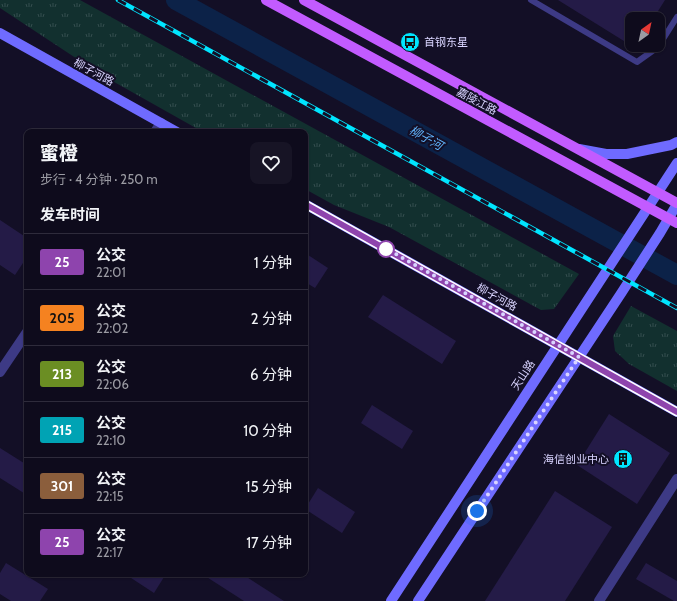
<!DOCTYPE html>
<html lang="zh">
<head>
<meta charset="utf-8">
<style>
  :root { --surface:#0e0b1c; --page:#171425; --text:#f1f3f6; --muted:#9b9ba3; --line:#2e2b3b }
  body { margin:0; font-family:Cabin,"Noto Sans SC",sans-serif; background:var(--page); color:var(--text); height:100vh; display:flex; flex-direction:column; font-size:15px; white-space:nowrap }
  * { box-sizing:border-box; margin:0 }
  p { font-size:13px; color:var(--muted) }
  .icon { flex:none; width:22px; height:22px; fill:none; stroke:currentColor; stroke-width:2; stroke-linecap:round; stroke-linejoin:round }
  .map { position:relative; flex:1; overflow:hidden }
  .side { position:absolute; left:24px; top:129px; width:284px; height:448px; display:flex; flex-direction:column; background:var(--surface); border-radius:8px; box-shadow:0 1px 3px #0004,0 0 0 1px var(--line) }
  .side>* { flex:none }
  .badge { padding:0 8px; border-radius:3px; font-size:14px; line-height:26px }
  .needle { width:26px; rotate:33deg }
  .tools { position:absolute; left:625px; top:12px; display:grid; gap:8px }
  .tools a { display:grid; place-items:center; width:40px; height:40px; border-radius:8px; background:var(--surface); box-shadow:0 1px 3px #0004,0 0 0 1px var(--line); font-size:20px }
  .you { position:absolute; width:20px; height:20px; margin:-10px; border:3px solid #fff; border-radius:50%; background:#1a73e8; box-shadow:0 0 0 6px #1a73e833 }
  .map>.badge { position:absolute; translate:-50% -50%; box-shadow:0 0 0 2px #fff }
  h2 { padding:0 16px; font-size:15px; line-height:36px }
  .round { display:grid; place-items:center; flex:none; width:42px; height:42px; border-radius:8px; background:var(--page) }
  .overview { display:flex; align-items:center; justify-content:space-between; height:68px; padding:0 16px }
  h1 { font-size:19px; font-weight:800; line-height:30px }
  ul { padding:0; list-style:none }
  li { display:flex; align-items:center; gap:12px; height:56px; padding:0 16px; border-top:1px solid var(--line) }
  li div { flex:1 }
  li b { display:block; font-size:15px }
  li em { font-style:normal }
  li .badge { min-width:44px; font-weight:700; text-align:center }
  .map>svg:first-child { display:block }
  .park { fill:url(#park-tufts) }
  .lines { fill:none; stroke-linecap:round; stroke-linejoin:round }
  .river { stroke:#0c2248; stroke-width:20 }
  .building { fill:#241b47 }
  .lane { stroke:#3d3a85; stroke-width:6 }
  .street { stroke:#3d3a85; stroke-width:10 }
  .secondary { stroke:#6f6bff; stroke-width:10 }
  .primary { stroke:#c25bff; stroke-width:10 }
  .rail-casing { stroke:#00e5ff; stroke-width:4.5 }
  .rail { stroke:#130f26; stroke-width:3; stroke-dasharray:9; stroke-linecap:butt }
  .line-casing { stroke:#fff; stroke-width:9 }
  .line { stroke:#8e44ad; stroke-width:6 }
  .walk { stroke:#d9d4ff; stroke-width:4; stroke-dasharray:0 7.2 }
  .stop-dot { fill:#fff; stroke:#8e44ad; stroke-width:2 }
  .labels { text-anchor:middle; stroke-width:4; stroke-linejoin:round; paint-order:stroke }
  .poi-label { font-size:11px; fill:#d9d4ff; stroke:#130f26; text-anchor:start }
  .street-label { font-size:11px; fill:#d9d4ff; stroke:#130f26 }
  .water-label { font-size:12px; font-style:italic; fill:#62b6ff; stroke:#130f26 }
</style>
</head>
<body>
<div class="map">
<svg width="677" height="601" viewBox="0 0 677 601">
  <defs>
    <pattern id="park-tufts" width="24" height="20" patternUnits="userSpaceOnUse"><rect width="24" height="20" fill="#12302f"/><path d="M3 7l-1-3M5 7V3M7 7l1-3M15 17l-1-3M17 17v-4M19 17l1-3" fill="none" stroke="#344d4e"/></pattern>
  </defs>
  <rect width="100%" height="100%" fill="#130f26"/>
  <g class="park">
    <polygon points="0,0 80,0 579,274 554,309 541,310 389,227 334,205 305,189 305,132 203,132 100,74 0,8"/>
    <polygon points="631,306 677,331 677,391 629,364 615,351 613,336"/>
  </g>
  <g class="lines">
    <polyline class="river" points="176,0 677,275"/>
  </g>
  <g class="building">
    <polygon points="558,0 665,0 653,19 632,19 632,46"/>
    <polygon points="0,220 27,238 27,257 15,275 0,265"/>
    <polygon points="305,253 328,268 315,288 305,282"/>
    <polygon points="383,295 456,341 442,364 368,317"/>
    <polygon points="372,405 413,431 402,449 361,423"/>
    <polygon points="609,414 670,453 637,504 577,465"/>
    <polygon points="0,448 27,465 27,495 0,478"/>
    <polygon points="318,488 355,512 342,533 305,509"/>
    <polygon points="555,491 612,527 565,601 485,601"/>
    <polygon points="6,563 48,589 40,601 11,601 0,594 0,573"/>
    <polygon points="646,563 677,581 677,601 674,601 636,579"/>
    <polygon points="125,574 158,574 164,577 154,593"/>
    <polygon points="202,574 242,574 284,601 244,601"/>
  </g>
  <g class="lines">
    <polyline class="lane" points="531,0 637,62 658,47 677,17"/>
    <g class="street">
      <polyline points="155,132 161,123"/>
      <polyline points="0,372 27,332"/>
      <polyline points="599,601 677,479"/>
    </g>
    <g class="secondary">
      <polyline points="0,33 177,132"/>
      <polyline points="579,149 606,154 627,154 671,145 677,142"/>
      <polyline points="305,204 677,412"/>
      <path d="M391,601c95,-146 191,-292 286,-438"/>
      <polyline points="418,601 622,292 660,233 677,204"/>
    </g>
    <g class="primary">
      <polyline points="266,0 677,223"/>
      <polyline points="304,0 677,203"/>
    </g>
    <defs>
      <polyline id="rail" points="118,0 677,308"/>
    </defs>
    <use href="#rail" class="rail-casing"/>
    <use href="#rail" class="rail"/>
  </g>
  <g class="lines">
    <defs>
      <polyline id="line" points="305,204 677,412"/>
    </defs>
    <use href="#line" class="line-casing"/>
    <use href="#line" class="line"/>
    <polyline class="walk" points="386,249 385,248 579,357 477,511"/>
  </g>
  <defs>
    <symbol id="bus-disc" viewBox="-11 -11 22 22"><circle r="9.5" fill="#00e5ff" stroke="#130f26"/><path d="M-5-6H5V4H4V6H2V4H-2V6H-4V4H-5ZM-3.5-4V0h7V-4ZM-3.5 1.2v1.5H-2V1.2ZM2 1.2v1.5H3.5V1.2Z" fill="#111"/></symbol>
    <symbol id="building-disc" viewBox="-11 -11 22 22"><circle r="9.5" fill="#00e5ff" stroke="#130f26"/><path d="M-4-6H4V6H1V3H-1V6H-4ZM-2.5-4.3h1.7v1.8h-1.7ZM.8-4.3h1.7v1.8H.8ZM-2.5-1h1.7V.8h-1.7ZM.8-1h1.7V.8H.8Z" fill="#111"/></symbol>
  </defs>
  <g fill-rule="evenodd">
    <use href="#bus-disc" x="399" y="31" width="22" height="22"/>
    <use href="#building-disc" x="612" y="448" width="22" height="22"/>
  </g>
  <circle class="stop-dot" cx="386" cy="249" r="8"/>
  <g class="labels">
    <g class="poi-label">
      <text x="424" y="46">首钢东星</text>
      <text x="609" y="463" text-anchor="end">海信创业中心</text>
    </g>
    <g class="street-label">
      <text transform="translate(94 72) rotate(29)" y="4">柳子河路</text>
      <text transform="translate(477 101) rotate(28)" y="4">嘉陵江路</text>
      <text transform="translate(497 297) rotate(29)" y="4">柳子河路</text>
      <text transform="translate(523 375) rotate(-57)" y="4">天山路</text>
    </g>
    <g class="water-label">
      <text transform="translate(426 138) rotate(29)" y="4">柳子河</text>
    </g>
  </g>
</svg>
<div class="tools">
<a><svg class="needle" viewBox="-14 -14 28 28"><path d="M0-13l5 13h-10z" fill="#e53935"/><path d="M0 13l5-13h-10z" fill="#9b9ba3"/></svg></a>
</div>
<div class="you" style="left:477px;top:511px"></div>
<section class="side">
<div class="overview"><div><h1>蜜橙</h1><p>步行 · 4 分钟 · 250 m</p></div><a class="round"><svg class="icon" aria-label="heart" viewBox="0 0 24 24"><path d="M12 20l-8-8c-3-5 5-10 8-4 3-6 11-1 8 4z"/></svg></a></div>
<h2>发车时间</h2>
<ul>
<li><span class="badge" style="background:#8e44ad;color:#fff">25</span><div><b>公交</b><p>22:01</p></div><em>1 分钟</em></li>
<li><span class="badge" style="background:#f58220;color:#111">205</span><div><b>公交</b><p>22:02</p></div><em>2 分钟</em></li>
<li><span class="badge" style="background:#6b8e23;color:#fff">213</span><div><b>公交</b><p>22:06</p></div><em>6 分钟</em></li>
<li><span class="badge" style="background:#00a3b4;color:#fff">215</span><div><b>公交</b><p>22:10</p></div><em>10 分钟</em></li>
<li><span class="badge" style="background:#8b5e3c;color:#fff">301</span><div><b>公交</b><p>22:15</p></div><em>15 分钟</em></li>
<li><span class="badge" style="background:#8e44ad;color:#fff">25</span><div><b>公交</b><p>22:17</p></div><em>17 分钟</em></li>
</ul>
</section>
</div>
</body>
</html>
